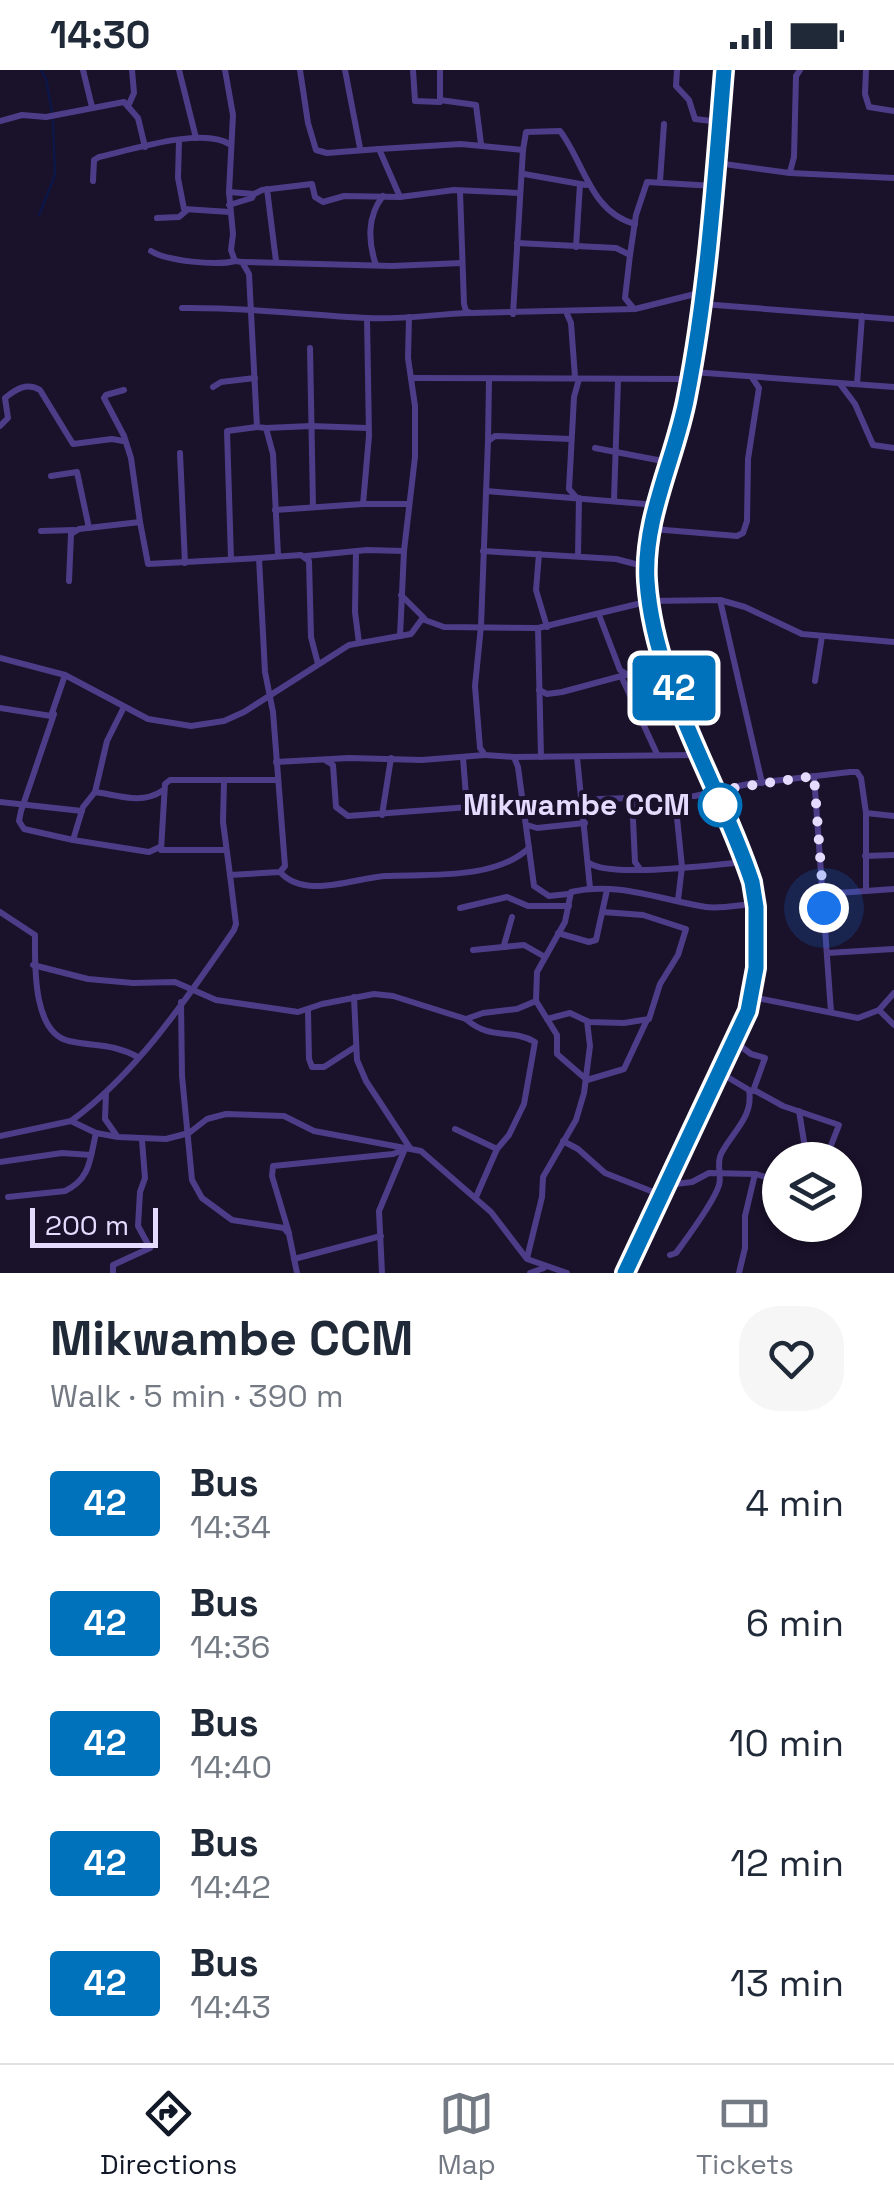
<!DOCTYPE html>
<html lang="en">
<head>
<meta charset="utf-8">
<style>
  :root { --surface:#fff; --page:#f6f6f7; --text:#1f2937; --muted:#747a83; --line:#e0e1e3; --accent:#111827 }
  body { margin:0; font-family:"Space Grotesk",sans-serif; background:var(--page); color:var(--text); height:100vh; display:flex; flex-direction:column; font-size:38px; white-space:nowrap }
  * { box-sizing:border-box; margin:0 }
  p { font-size:32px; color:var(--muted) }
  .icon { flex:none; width:55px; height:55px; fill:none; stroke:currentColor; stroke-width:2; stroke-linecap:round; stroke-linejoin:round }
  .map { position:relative; height:1203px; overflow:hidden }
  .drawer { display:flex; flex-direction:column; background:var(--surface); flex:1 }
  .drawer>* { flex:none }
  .badge { padding:0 20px; border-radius:8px; font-size:35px; line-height:65px }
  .tools { position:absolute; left:762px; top:1072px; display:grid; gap:20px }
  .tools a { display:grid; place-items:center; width:100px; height:100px; border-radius:50%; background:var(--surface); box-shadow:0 2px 8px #0004; font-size:50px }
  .scale { position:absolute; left:30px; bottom:25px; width:128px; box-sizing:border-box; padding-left:10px; border:5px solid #e5dbfe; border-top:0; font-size:28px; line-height:35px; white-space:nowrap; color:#e5dbfe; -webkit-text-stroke:8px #1a112a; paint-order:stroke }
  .you { position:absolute; width:50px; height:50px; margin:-25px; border:8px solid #fff; border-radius:50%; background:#1a73e8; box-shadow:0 0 0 15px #1a73e833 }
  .map>.badge { position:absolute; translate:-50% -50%; box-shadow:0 0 0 5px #fff }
  .round { display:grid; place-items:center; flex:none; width:105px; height:105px; border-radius:40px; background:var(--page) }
  .head { display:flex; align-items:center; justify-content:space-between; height:170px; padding:0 50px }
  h1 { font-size:48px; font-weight:800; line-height:75px }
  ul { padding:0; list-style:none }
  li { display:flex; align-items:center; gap:30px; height:120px; padding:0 50px }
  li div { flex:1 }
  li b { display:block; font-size:38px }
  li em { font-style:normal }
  li .badge { min-width:110px; font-weight:700; text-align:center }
  .status { display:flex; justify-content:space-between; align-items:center; height:70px; padding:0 50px; background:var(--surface); direction:ltr }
  .status svg { height:28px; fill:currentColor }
  .dock { display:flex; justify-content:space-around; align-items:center; height:140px; border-top:2px solid var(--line); background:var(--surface); font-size:28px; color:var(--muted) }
  .dock a { display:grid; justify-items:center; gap:5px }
  .dock .active { color:var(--accent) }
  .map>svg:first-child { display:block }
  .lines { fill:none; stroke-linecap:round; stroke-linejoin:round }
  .stream { stroke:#0c1748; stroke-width:2.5 }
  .minor { stroke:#4d3d88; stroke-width:6 }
  .major { stroke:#df64fc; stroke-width:9 }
  .line-casing { stroke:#fff; stroke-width:22 }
  .line { stroke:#0072bc; stroke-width:15 }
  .walk { stroke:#e5dbfe; stroke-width:10; stroke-dasharray:0 18 }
  .stop-dot { fill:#fff; stroke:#0072bc; stroke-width:5 }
  .labels { text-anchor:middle; stroke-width:8; stroke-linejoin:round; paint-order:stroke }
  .stop-label { font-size:30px; font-weight:bold; fill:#e5dbfe; stroke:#1a112a; text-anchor:end }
</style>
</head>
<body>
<div class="status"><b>14:30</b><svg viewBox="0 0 49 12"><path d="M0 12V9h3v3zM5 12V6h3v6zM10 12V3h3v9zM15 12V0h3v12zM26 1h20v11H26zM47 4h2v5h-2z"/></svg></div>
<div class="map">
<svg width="894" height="1203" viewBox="0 0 894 1203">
  <rect width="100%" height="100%" fill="#1a112a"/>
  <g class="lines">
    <g class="stream">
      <polyline points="41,0 46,9 52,42"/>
      <polyline points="39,145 55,105 53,50"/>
      <polyline points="705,253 710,211"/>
    </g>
    <g class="minor">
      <polyline points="83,0 92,37"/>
      <polyline points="179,0 196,68"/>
      <polyline points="225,0 233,45 229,122 233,164 231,180 235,191 242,192 249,204 257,357 266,358 273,384 278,485"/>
      <polyline points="300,0 308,53 316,80 327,83 379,79 400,127"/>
      <polyline points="345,0 360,78"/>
      <polyline points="413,0 415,31 440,32"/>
      <polyline points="440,0 440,30 476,35 481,74"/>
      <polyline points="677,0 676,16 689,30 695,49 720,52"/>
      <polyline points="866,0 865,24 869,37 894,41"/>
      <polyline points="129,34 134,23 132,0"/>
      <polyline points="0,51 22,45 46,47 124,32 138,48 145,77"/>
      <polyline points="179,71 178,108 184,139 230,142"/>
      <polyline points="379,79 461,74 523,80 513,244"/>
      <path d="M523,80l3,-18 34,-1c24,31 30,81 75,93"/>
      <polyline points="717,93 790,103 894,108"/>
      <polyline points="790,102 794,87 796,6 800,0"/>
      <polyline points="524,104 586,115"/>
      <path d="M93,111l1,-21 5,-3c31,-7 105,-31 132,-12"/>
      <polyline points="660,111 664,54"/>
      <polyline points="267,119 276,191"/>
      <polyline points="460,121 464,234 466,241 471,243 635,239 703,222"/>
      <polyline points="229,122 254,124 262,120 312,114 315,127 323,132 344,126 400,127 454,120 519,123"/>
      <polyline points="229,135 252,128 254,124"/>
      <polyline points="157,148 179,147 186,141"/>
      <polyline points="517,173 616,178 630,185 625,228 634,239"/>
      <polyline points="576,177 580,114"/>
      <path d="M151,181c16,10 65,15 84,10"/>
      <polyline points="630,185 636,145 647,112 714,116"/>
      <polyline points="243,192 392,196 462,193"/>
      <path d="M376,195c-8,-23 -9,-49 7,-69"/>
      <polyline points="702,234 894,249"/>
      <path d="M182,238c62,-1 123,7 186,10 34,2 68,-4 102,-5"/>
      <polyline points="567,244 571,253 575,307"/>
      <polyline points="310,278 313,437"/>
      <polyline points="692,302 894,317"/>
      <polyline points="412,308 690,309"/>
      <polyline points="840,314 855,334 873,375 894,378"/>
      <polyline points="857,314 862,246"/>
      <polyline points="213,317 221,312 255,308"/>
      <polyline points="124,320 106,325 104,328 124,366 131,388 140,452"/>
      <path d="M0,356l8,-8 -3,-20c11,-9 22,-16 35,-8l33,54 39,-5 11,2"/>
      <polyline points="266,358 311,356 367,358"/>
      <polyline points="571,369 495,366 488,371 481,556 475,616 480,678 485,685 514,687 698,685"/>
      <polyline points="488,371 489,310"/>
      <polyline points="595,378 668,392"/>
      <polyline points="180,383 185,493"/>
      <polyline points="51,406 77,402 89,458"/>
      <polyline points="486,421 657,435"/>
      <polyline points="576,427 569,419 574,327 579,309"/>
      <polyline points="614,430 618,310"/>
      <polyline points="363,434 369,366 367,248"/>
      <polyline points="275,440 363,434 409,434"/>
      <polyline points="653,459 737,466 743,463 747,451 748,389 759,318 753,309"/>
      <polyline points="41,461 74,460"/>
      <polyline points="356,481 355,542 359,573"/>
      <polyline points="483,481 616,489 647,497"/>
      <polyline points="539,484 536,520 547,557"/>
      <polyline points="306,486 367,480 404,481"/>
      <polyline points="578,486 579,428"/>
      <polyline points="259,488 301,485 309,491 311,567 318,594"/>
      <polyline points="231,489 227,361 257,357"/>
      <path d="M69,511l2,-47 8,-5 61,-7 8,42 111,-6 6,114 8,40 12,154 -5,6 -50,3 6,49 -2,6c-47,68 -96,142 -163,191"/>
      <polyline points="401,525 424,548"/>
      <polyline points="720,530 762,713"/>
      <polyline points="599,545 620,600 628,605"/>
      <polyline points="538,558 541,687"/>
      <polyline points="400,566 404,481 415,387 415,336 408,288 409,247"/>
      <polyline points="0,588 65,605 148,649 191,656 224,651 244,642 349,575 411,564 422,549 444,557 538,558 650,531 720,530 745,537 802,564 894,572"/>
      <polyline points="622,608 657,684"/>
      <polyline points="815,611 822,566"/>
      <polyline points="539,620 547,624 562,622 666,594"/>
      <polyline points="0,638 51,646 65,605"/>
      <path d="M54,644l-33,97 -2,10 5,8 49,11 10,-33 12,-15c23,3 46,13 67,-1"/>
      <polyline points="514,687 518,697 534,816 549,826 568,824"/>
      <polyline points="577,687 590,818"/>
      <polyline points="463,688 467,738"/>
      <polyline points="325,690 333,695 336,737 348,746 522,733"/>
      <polyline points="276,692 349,688 422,690 485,685"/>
      <polyline points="814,706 831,942"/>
      <polyline points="224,711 223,752 230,805"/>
      <polyline points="95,722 107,671 123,639"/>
      <polyline points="632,728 635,792 640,799"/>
      <polyline points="675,728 682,797 678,830"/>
      <polyline points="0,732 82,741"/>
      <polyline points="584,735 598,729 695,726 748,714 850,702 857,702 861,708 866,743 894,746"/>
      <polyline points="382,745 391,688"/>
      <polyline points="527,755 537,758 585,753"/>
      <polyline points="73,770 149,782 160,777"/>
      <polyline points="225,780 161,780 165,714 170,710 276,710"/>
      <polyline points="865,786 894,785"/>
      <path d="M589,793c21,15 126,2 156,-1"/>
      <path d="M280,802c25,28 74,6 105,4 43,-2 110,4 144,-28"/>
      <polyline points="866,821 866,743"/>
      <polyline points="824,824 894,819"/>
      <polyline points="460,838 507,827 528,836 569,836"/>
      <path d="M0,842l35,23c0,28 -3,98 34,106 28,6 42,2 69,16"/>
      <polyline points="558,863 589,872 596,870 607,820"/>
      <polyline points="504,875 512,847"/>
      <polyline points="473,880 524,875 545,887"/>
      <polyline points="827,883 894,879"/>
      <path d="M33,895l55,14 45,4 42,-1 41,18 82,12 24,-8 52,-10 19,2 73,23 17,-6 34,-4 19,-8 1,-29 28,-50 6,-30c46,-11 90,8 135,15 15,2 33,-2 48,-3"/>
      <polyline points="354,927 357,990 366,1011 410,1078"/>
      <polyline points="752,927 858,948 879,940 894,923"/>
      <polyline points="536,931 557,965 557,984 587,1010 624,999 646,952"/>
      <polyline points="181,932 182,1006 192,1110 202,1128 232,1150 284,1158 289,1164 297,1203"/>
      <polyline points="879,940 894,955"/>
      <polyline points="308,941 309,989 312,997 324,997 355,977"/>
      <polyline points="547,949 570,943 589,952 624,953 649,949 660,914 678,885 686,859 643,845 603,842"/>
      <path d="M467,950c25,21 44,8 68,22l-11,62 -15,31 -12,14 -21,48"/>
      <polyline points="735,972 751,984 765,988 753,1021"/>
      <polyline points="754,1020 783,1036 839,1055 828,1083"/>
      <polyline points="106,1023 105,1049 117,1066"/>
      <polyline points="799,1041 807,1090"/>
      <polyline points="455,1059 497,1079"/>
      <polyline points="0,1066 71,1051 96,1063 118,1067 166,1069 189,1063 207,1049 226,1044 284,1046 314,1061 421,1081 491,1142 527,1189 567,1203"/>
      <polyline points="563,1071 578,1079 605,1103 661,1125"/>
      <polyline points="0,1092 62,1083 91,1085"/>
      <polyline points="756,1104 780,1112"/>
      <polyline points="667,1115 692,1112 709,1103 755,1104 745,1146 745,1178 739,1203"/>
      <path d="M8,1127l57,-6c26,-12 25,-33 31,-58"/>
      <polyline points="289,1163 272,1106 273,1096 393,1084 403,1080"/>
      <path d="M670,1185l6,-2c11,-15 38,-51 43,-68 3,-10 -3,-21 2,-31 11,-22 33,-37 28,-64l-30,-18"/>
      <polyline points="527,1188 542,1127 543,1107 576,1050 584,1023 590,976 587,951"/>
      <polyline points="294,1189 381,1166"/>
      <polyline points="113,1203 113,1195 150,1178 138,1156 140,1122 145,1108 142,1070"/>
      <polyline points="382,1203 379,1141 404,1081"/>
      <polyline points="530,1203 544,1198"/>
    </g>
    <path class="major" d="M625,1203l122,-262 9,-42 -1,-62 -4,-25c-31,-95 -98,-200 -104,-301 -4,-64 28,-124 40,-185 22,-107 28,-217 37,-326"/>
  </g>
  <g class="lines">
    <defs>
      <path id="line" d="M625,1203l123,-262 8,-43v-61l-4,-25c-32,-98 -98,-196 -105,-301 -4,-64 29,-124 40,-185 21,-107 28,-217 37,-326"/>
    </defs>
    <use href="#line" class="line-casing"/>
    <use href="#line" class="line"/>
    <polyline class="walk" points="720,735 714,721 814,706 824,838"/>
  </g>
  <circle class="stop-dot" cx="720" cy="735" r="20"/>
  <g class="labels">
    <g class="stop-label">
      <text x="690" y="745">Mikwambe CCM</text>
    </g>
  </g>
</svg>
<div class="tools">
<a><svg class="icon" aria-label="layers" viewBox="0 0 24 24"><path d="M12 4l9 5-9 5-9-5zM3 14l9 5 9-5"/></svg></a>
</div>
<div class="scale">200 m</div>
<div class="you" style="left:824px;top:838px"></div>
<b class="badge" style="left:674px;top:618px;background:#0072bc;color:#fff">42</b>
</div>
<section class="drawer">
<div class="head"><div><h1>Mikwambe CCM</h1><p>Walk · 5 min · 390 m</p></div><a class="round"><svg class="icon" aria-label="heart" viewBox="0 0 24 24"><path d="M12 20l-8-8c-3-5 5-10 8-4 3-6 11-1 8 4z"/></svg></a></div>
<ul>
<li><span class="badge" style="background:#0072bc;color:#fff">42</span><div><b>Bus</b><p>14:34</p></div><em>4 min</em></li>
<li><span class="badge" style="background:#0072bc;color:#fff">42</span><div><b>Bus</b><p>14:36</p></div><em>6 min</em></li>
<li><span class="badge" style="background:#0072bc;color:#fff">42</span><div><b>Bus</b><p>14:40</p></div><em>10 min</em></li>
<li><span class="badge" style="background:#0072bc;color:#fff">42</span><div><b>Bus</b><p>14:42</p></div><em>12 min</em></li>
<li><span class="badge" style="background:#0072bc;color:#fff">42</span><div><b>Bus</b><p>14:43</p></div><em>13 min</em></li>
</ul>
</section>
<nav class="dock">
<a class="active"><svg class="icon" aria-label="directions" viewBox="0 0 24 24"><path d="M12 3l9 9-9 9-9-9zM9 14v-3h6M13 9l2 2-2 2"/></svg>Directions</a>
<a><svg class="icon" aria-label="map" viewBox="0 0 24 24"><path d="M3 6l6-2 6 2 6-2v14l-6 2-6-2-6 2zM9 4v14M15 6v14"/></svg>Map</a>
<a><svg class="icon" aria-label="tickets" viewBox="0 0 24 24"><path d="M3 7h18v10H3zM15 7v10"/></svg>Tickets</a>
</nav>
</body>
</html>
